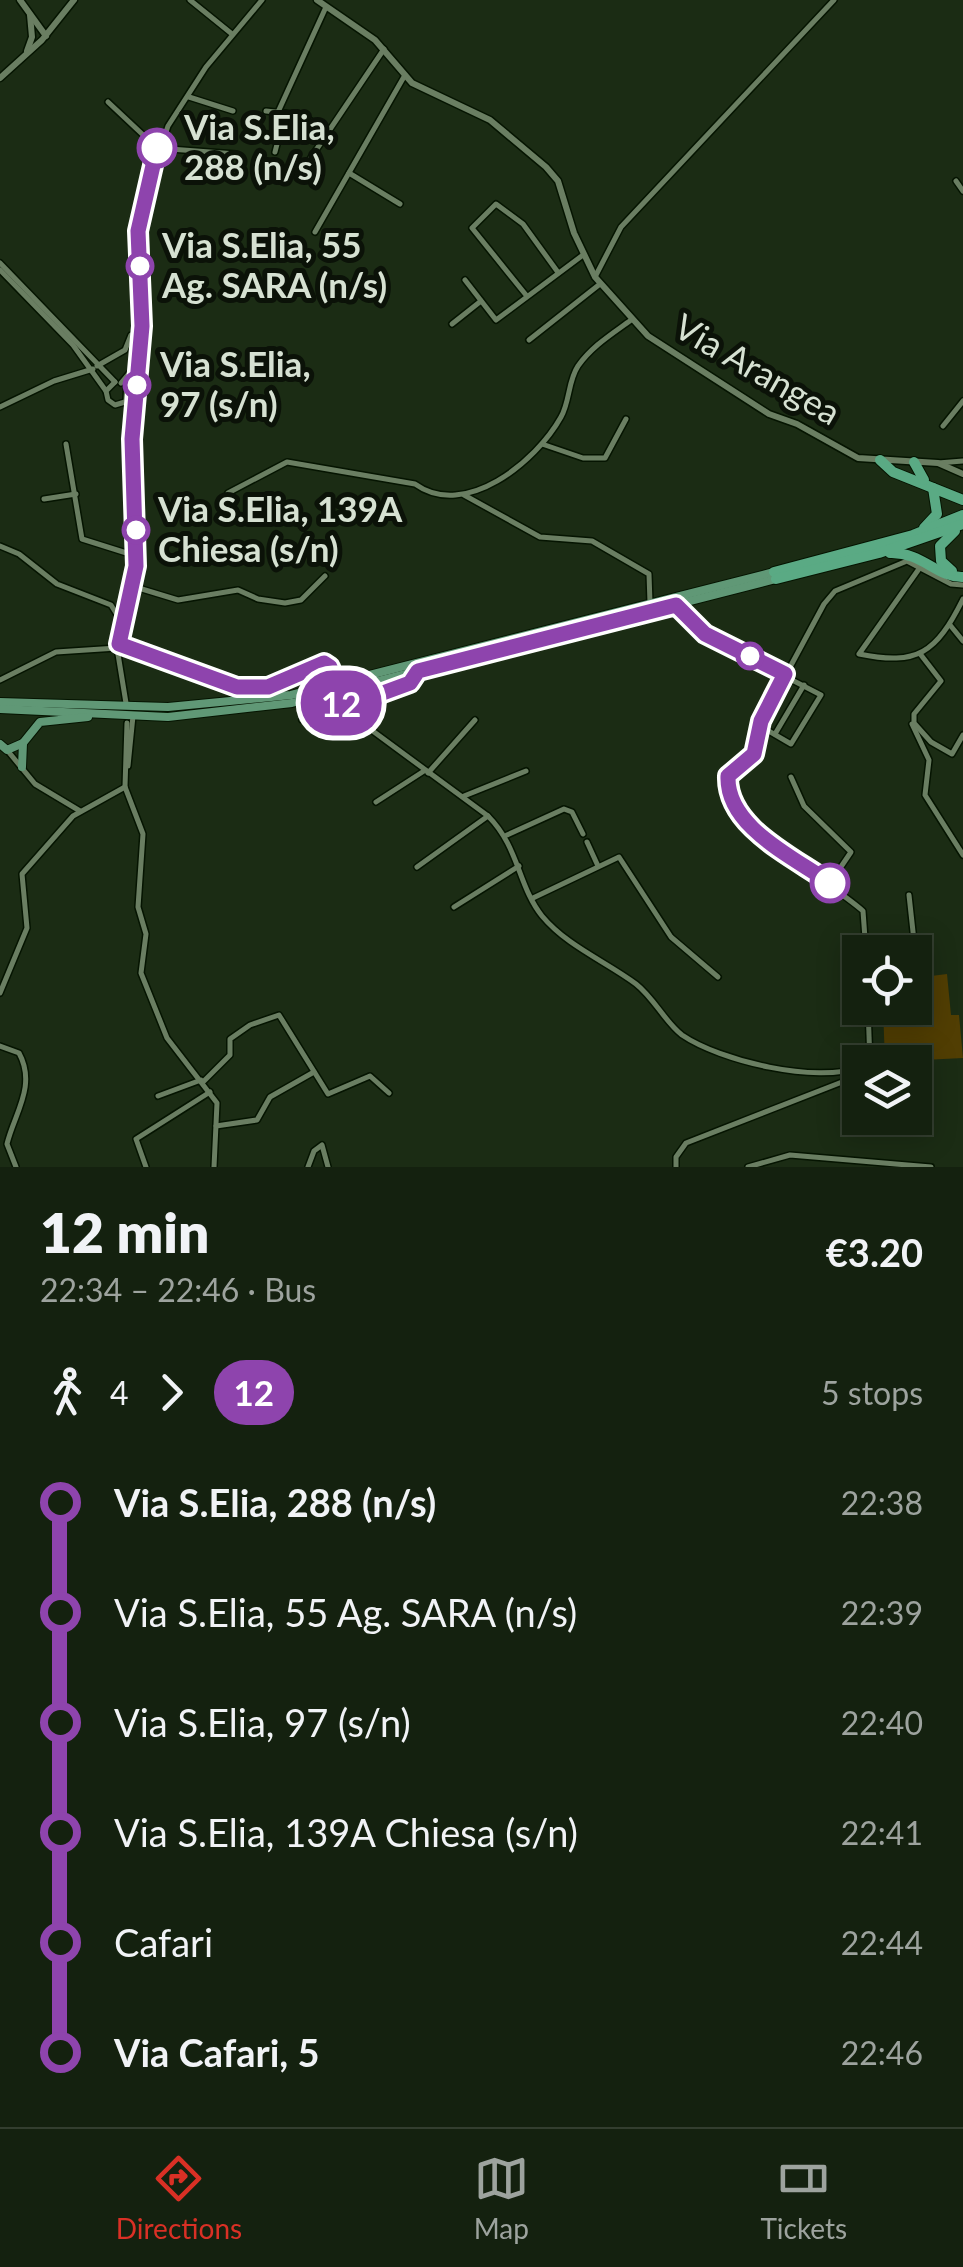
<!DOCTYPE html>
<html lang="en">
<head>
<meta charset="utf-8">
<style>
  :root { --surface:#14210f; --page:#1d2918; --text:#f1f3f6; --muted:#9da39e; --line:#333e2f; --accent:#d93025 }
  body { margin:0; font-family:Lato,sans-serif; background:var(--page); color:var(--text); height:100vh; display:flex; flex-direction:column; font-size:38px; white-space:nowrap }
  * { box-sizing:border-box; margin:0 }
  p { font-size:32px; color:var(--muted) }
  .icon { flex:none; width:55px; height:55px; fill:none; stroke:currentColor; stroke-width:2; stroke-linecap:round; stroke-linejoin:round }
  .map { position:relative; height:1167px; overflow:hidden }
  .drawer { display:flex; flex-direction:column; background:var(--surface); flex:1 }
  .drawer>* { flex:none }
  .badge { padding:0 20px; border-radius:32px; font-size:35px; line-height:65px }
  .buttons { position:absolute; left:842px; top:935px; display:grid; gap:20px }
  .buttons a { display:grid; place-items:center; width:90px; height:90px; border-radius:0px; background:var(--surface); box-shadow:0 5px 25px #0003,0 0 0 2px var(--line); font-size:50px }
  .map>.badge { position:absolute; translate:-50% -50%; box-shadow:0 0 0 5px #fff }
  .legs { display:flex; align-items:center; gap:15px; height:110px; padding:0 40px; font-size:32px }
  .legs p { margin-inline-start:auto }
  .headline { display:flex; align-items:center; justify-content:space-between; height:170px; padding:0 40px }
  h1 { font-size:55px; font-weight:800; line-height:75px }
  ul { padding:0 40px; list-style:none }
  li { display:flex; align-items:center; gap:35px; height:110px; font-size:38px }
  li i { display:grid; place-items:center; width:15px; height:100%; margin:0 12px; background:currentColor }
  li i::after { content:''; width:25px; height:25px; margin:-12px; border:8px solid; border-radius:50%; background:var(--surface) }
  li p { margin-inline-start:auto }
  li:first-child i { background:linear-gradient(#0000 50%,currentColor 0) }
  li:last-child i { background:linear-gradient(currentColor 50%,#0000 0) }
  .menu { display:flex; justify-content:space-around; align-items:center; height:140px; border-top:2px solid var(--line); background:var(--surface); font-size:28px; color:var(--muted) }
  .menu a { display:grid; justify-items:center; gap:5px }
  .menu .active { color:var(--accent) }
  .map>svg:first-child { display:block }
  .green { fill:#513e03 }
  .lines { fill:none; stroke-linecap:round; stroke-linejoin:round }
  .street-casing { stroke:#051401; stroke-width:8 }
  .secondary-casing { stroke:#051401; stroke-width:9 }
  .primary-casing { stroke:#051401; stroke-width:10 }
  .highway-casing { stroke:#051401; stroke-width:12 }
  .street { stroke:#6a7e62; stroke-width:5 }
  .secondary { stroke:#6a7e62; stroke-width:6 }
  .primary { stroke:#609876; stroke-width:8 }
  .highway { stroke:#5aaa84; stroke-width:10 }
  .street-bridge-casing { stroke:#051401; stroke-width:8; stroke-linecap:butt }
  .street-bridge { stroke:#6a7e62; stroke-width:5 }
  .line-1-casing { stroke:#fff; stroke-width:22 }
  .line-1 { stroke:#8e44ad; stroke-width:15 }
  .stop-1-dot { fill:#fff; stroke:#8e44ad; stroke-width:5 }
  .labels { text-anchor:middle; stroke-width:10; stroke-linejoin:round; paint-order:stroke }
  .stop-label { font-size:35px; font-weight:bold; fill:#d6e1d2; stroke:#0b1208; text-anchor:start }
  .street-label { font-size:35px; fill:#d6e1d2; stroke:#0b1208 }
</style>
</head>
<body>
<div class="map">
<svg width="963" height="1167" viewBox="0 0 963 1167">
  <rect width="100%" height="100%" fill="#1b2c14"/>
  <polygon class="green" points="947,974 951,1015 959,1015 963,1058 885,1062 883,1008 915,1008 915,978"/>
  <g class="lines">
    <defs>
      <g id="street">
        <polyline points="190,0 232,34"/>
        <polyline points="189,97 233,111"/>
        <polyline points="108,102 157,148 236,154"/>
        <polyline points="266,111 303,115 325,132"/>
        <polyline points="278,112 326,7"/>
        <polyline points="275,152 285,113"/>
        <polyline points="304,168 384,49"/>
        <polyline points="349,173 400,204"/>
        <polyline points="956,181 963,191"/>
        <polyline points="315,232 405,75"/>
        <polyline points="0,263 115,382"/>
        <polyline points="0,270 73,345 106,391"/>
        <polyline points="595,277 621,227 834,0"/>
        <polyline points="465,280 496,320 583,255"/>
        <polyline points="526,295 472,228 496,204 523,224 557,271"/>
        <polyline points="452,324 481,301"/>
        <polyline points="529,340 600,284"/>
        <polyline points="97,366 125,350 131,335 142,336"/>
        <polyline points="127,379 126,401 132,419"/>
        <polyline points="115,382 106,391 108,400 115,405 125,402"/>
        <polyline points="121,383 137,364"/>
        <polyline points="0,407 54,381 93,369"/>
        <polyline points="943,426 963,401"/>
        <polyline points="66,444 82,539 136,556"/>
        <polyline points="542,444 583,458 605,458 626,419"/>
        <polyline points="938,463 963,461"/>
        <path d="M228,493l59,-31 128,22c50,36 121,-22 146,-67 9,-16 7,-36 17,-51 14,-20 34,-32 53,-46"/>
        <polyline points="464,495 540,537 592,541 649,574 650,603"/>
        <polyline points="44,499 76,494"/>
        <polyline points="0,546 19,554 57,584 111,605 121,621"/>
        <path d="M921,566l-62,88c59,12 77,-1 104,-55"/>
        <polyline points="132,586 178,600 238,590 258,599 285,603 301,600 325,576"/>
        <polyline points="677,605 705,635 821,695 791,744 760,726"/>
        <polyline points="950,625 963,641"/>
        <polyline points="119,644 246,689 267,687 320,663 330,667 333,675"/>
        <polyline points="921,655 941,681 914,714 914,723 931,742 952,754 963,735"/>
        <polyline points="0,680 56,652 117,648"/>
        <path d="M313,698l1,6 -12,16c23,-5 105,-31 117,-49"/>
        <path d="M341,702l6,10 141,104c31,31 30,70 54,100 25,30 63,45 94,68 18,14 29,38 46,51 38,26 135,49 178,32"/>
        <polyline points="126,703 117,648 136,566 132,439 142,336 138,231 143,200 168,126 206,67 262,0"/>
        <polyline points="127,723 125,787 143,834 138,907 146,934 141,973 167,1038 217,1103 214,1167"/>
        <polyline points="912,724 929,760 925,795 963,855"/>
        <polyline points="775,734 804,685"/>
        <polyline points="7,750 35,784 80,811"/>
        <polyline points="128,766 133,716"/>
        <polyline points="428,773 475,720"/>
        <polyline points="791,777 804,806 851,852 830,883"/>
        <polyline points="464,796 526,771"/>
        <polyline points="376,802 424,771"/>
        <polyline points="507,835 564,809 572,812 583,834"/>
        <polyline points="587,842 598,866"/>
        <polyline points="417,867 488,816"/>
        <polyline points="533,898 619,857 671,937 718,977"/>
        <polyline points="454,907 519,866"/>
        <path d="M866,952l-3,-41c-38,-34 -137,-83 -135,-135l25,-22 8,-33 63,-117 11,-13 72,-30 44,23 12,1"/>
        <polyline points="896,952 915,950 909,895"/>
        <polyline points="0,993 27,928 22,874 73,816 125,787"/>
        <polyline points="868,1008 870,1062"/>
        <path d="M0,1046l19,7c18,33 -5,61 -12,91l9,23"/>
        <polyline points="203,1082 230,1055 230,1039 250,1025 279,1015 328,1094 370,1076 389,1093"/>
        <polyline points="158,1096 201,1080"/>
        <polyline points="216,1126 257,1120 270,1097 314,1072"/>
        <polyline points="146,1167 136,1139 210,1092"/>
        <polyline points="308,1167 314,1151 322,1145 328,1167"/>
        <polyline points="676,1167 676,1157 686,1143 860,1075"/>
        <polyline points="748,1167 790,1155 931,1167"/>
      </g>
      <g id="secondary">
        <polyline points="20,0 46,36"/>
        <polyline points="317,0 375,40 412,83 490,120 546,167 558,181 574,233 595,277 648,336 769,414 797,424 858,458 938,463 963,474"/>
        <polyline points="27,51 32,37 30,15"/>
        <polyline points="0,78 42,40 74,0"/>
      </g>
      <g id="primary">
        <polyline points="0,702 168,707 291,695 774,572"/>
        <polyline points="0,709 168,717 292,703 776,579"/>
        <polyline points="0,744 7,750 23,743"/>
        <polyline points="22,767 23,743 40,722 88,717"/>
      </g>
      <g id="highway">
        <polyline points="880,460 893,472 963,500"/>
        <polyline points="914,462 924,480"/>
        <polyline points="924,528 937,514 933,488"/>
        <path d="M890,553c33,-1 47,25 73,24"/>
        <polyline points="952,571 941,561 940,546 955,531"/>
        <polyline points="774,572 913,535 963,515"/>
        <polyline points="776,579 879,553 963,524"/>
      </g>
    </defs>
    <use href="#street" class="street-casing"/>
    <use href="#secondary" class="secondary-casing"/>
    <use href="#primary" class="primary-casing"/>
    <use href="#highway" class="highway-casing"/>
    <use href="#street" class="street"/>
    <use href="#secondary" class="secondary"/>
    <use href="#primary" class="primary"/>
    <use href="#highway" class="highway"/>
    <defs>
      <polyline id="street-bridge" points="333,675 341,702"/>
    </defs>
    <use href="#street-bridge" class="street-bridge-casing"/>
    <use href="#street-bridge" class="street-bridge"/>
  </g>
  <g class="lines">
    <defs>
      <path id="line-1" d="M157,148l-19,83 4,95 -10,113 4,127 -17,78 118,43h31l56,-24 6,4 12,41 68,-25 8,-12 258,-66 29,29 80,40 -24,47 -7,33 -26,22c-2,51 66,81 102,107"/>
    </defs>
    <use href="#line-1" class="line-1-casing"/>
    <use href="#line-1" class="line-1"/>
  </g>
  <g class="stop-1-dot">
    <circle cx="157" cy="148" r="18"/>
    <circle cx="140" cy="266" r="12"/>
    <circle cx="137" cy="385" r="12"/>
    <circle cx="136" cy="530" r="12"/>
    <circle cx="750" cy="656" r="12"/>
    <circle cx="830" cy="883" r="18"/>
  </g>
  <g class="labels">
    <g class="stop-label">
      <text x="184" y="140">Via S.Elia,<tspan x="184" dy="40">288 (n/s)</tspan></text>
      <text x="162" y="258">Via S.Elia, 55<tspan x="162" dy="40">Ag. SARA (n/s)</tspan></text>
      <text x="160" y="377">Via S.Elia,<tspan x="160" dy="40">97 (s/n)</tspan></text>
      <text x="158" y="522">Via S.Elia, 139A<tspan x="158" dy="40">Chiesa (s/n)</tspan></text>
    </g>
    <g class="street-label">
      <text transform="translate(757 370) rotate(30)" y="12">Via Arangea</text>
    </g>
  </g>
</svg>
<div class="buttons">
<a><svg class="icon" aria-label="locate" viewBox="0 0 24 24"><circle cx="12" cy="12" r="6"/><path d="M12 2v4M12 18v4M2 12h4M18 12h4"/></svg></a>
<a><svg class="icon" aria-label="layers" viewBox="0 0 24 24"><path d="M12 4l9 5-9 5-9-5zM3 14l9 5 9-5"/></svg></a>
</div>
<b class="badge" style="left:341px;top:703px;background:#8e44ad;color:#fff">12</b>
</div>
<section class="drawer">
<div class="headline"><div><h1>12 min</h1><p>22:34 – 22:46 · Bus</p></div><b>€3.20</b></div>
<div class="legs"><svg class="icon" aria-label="walk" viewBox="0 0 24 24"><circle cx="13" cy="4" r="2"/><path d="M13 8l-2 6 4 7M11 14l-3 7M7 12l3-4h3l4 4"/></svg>4<svg class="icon" aria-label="forward" viewBox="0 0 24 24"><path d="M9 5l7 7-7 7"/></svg><b class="badge" style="background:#8e44ad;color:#fff">12</b><p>5 stops</p></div>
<ul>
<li><i style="color:#8e44ad"></i><b>Via S.Elia, 288 (n/s)</b><p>22:38</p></li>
<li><i style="color:#8e44ad"></i><span>Via S.Elia, 55 Ag. SARA (n/s)</span><p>22:39</p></li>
<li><i style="color:#8e44ad"></i><span>Via S.Elia, 97 (s/n)</span><p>22:40</p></li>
<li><i style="color:#8e44ad"></i><span>Via S.Elia, 139A Chiesa (s/n)</span><p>22:41</p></li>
<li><i style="color:#8e44ad"></i><span>Cafari</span><p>22:44</p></li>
<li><i style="color:#8e44ad"></i><b>Via Cafari, 5</b><p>22:46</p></li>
</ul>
</section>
<nav class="menu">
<a class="active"><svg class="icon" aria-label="directions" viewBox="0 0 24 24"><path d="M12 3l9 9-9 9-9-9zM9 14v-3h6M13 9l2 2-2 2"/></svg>Directions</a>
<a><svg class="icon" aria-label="map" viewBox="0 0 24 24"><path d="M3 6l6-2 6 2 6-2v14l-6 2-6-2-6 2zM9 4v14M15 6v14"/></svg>Map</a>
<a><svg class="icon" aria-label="tickets" viewBox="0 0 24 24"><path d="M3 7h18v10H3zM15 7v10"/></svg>Tickets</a>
</nav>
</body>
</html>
